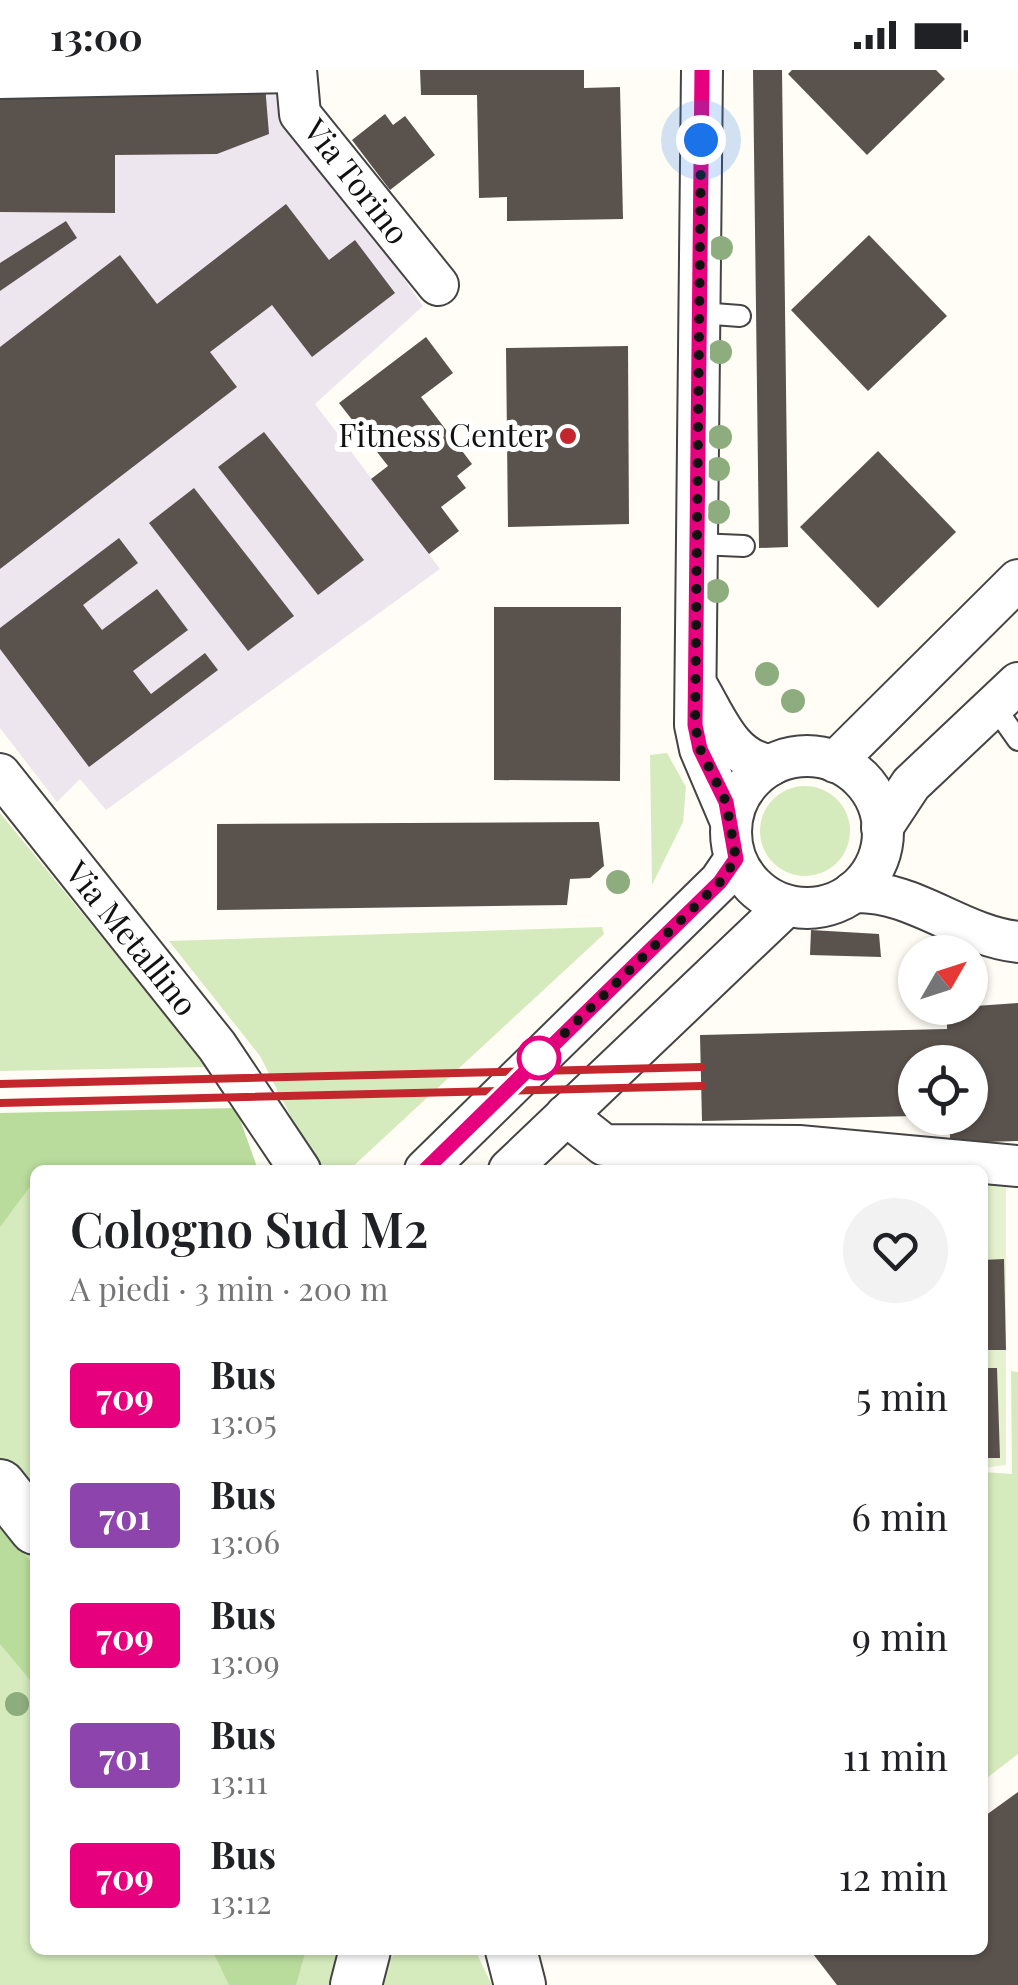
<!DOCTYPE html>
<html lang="it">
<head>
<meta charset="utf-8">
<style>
  :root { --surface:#fff; --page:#f2f2f2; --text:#202124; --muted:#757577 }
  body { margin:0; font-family:"Playfair Display",serif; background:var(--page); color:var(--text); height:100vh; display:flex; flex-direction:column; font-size:38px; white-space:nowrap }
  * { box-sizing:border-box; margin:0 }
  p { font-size:32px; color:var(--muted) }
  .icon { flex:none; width:55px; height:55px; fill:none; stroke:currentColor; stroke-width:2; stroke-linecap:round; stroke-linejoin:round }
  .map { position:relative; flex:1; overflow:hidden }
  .sheet { position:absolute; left:30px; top:1095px; width:958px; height:790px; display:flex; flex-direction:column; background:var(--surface); border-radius:15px; box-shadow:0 2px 8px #0004 }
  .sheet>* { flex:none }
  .badge { padding:0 20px; border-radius:8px; font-size:35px; line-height:65px }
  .needle { width:65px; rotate:51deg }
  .controls { position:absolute; left:898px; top:865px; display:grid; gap:20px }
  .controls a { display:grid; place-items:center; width:90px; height:90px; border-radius:50%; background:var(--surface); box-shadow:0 2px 8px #0004; font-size:50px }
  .you { position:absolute; width:50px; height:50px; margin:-25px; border:8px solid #fff; border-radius:50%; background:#1a73e8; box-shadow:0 0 0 15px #1a73e833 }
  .map>.badge { position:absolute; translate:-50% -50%; box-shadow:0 0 0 5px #fff }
  .round { display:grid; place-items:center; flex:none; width:105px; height:105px; border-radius:52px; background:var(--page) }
  .headline { display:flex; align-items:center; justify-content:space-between; height:170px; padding:0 40px }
  h1 { font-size:48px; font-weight:600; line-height:75px }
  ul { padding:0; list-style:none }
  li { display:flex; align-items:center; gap:30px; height:120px; padding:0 40px }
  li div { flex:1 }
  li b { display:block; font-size:38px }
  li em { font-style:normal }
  li .badge { min-width:110px; font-weight:700; text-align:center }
  .status { display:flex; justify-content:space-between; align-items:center; height:70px; padding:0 50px; background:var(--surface); direction:ltr }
  .status svg { height:28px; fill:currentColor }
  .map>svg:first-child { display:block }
  .industrial { fill:#eee6ef }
  .green { fill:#d5ebbd }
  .forest { fill:#b9dc9c }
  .pitch { fill:#e6f2cf }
  .building { fill:#5a524d }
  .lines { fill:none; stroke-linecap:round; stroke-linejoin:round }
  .service-casing { stroke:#444; stroke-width:24 }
  .minor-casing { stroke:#444; stroke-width:44 }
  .tertiary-casing { stroke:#444; stroke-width:54 }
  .service { stroke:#fff; stroke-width:20 }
  .minor { stroke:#fff; stroke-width:40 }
  .tertiary { stroke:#fff; stroke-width:50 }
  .rail { stroke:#c4262e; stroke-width:8 }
  .tree { fill:#8dad7f }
  .line-casing { stroke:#fff; stroke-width:22 }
  .line { stroke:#e6007e; stroke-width:15 }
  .walk { stroke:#111; stroke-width:10; stroke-dasharray:0 18 }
  .poi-dot { fill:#c4262e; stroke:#fff; stroke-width:4 }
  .stop-dot { fill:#fff; stroke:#e6007e; stroke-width:5 }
  .labels { text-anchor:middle; stroke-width:10; stroke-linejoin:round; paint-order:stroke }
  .street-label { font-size:32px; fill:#111; stroke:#fff }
  .poi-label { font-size:32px; fill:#111; stroke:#fff; text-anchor:end }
</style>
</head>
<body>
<div class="status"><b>13:00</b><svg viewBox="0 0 49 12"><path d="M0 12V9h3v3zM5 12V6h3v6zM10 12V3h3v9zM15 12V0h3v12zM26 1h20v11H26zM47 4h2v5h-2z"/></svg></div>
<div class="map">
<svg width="1018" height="1915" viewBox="0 0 1018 1915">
  <rect width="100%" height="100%" fill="#fffdf5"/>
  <polygon class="industrial" points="285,13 300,60 423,236 315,334 440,499 106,740 80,709 57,732 0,658 0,26 116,27"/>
  <g class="green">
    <polygon points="667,683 686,717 683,752 652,815 650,685"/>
    <circle cx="805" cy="761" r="45"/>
    <polygon points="0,743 208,997 0,1001"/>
    <polygon points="602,857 604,864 349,1100 318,1100 260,986 169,871"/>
    <polygon points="0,1043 258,1100 35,1100 35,1880 369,1880 349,1915 0,1915"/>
    <polygon points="1011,1301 1018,1302 1018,1684 983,1711 983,1402 1012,1404"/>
    <polygon points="397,1880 475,1880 492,1915 381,1915 386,1895"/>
  </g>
  <g class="forest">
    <polygon points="236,1038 258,1100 35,1100 35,1110 0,1157 0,1043"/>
    <polygon points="0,1454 35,1497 35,1616 0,1574"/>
    <polygon points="212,1880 306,1880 296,1915 229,1915"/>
  </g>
  <polygon class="pitch" points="982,1110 1006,1112 1006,1395 983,1398"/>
  <g class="building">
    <polygon points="420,0 584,0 584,18 620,17 623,149 507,151 507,127 479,128 477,25 421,25"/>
    <polygon points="753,0 782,0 788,477 759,478"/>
    <polygon points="792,0 936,0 945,9 867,85 788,4"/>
    <polygon points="265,15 269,64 217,84 115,85 115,143 0,142 0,26 116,27"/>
    <polygon points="385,44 393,55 405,46 435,85 390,120 352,70"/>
    <polygon points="286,134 329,190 355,170 395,223 312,287 272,235 210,282 237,317 0,499 0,277 120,185 157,234"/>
    <polygon points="66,151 77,168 0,221 0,193"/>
    <polygon points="869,165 947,246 868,321 791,240"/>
    <polygon points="426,267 453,303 421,327 472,394 457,406 466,418 441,437 459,461 429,484 371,409 388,396 339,333"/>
    <polygon points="628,276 629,454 508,457 506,278"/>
    <polygon points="264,362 364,490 318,525 218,397"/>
    <polygon points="878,381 956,462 878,538 800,457"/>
    <polygon points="194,418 294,546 248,581 149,453"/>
    <polygon points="119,468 138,493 83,535 102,560 157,519 188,560 133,601 151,624 205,583 218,600 89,697 0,579 0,558"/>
    <polygon points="494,537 621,537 620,711 494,710"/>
    <polygon points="599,752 604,796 590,808 570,809 567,835 217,840 217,754"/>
    <polygon points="811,860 879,864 881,887 810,885"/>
    <polygon points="1018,933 1018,1071 950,1073 950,1048 970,1048 970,992 915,992 915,1046 702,1051 700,965 947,959 947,938"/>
    <polygon points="1004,1189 1006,1280 982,1280 982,1190"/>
    <polygon points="982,1298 997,1298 1000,1388 982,1388"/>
    <polygon points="1018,1722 1018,1915 837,1915 810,1880 982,1880 982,1748"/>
  </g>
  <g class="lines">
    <defs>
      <g id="service">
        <polyline points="700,243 740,246"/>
        <polyline points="698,474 744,476"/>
        <polyline points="994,636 1018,670"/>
      </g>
      <g id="minor">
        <polyline points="296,0 300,44 438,215"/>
        <polyline points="702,0 695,655 700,679 731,752"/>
        <polyline points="0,8 296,2"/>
        <path d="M699,619c18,31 33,72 72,76"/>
        <circle cx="807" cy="762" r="76"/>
        <polyline points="835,692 1018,510"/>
        <polyline points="0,704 217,976 300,1100"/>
        <polyline points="882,758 911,714 1018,613"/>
        <path d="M853,822c62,-2 105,43 165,50"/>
        <polyline points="566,1045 604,1075 799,1076 1018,1096"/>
        <polyline points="425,1100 720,811 735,789"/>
        <polyline points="509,1100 786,836"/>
      </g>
      <g id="tertiary">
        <polyline points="0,1415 35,1459"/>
        <polyline points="511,1880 520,1915"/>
        <polyline points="356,1915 365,1880"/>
      </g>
    </defs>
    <use href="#service" class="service-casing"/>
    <use href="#minor" class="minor-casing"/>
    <use href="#tertiary" class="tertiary-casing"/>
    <use href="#service" class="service"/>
    <use href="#minor" class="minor"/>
    <use href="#tertiary" class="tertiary"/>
    <g class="rail">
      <polyline points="0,1014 701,997"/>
      <polyline points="0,1033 702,1016"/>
    </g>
  </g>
  <g class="tree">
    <circle cx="721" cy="178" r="12"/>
    <circle cx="720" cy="282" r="12"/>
    <circle cx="720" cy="367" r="12"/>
    <circle cx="718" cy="399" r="12"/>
    <circle cx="718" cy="442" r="12"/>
    <circle cx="717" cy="521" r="12"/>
    <circle cx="767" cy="604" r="12"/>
    <circle cx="793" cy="631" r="12"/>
    <circle cx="618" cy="812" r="12"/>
    <circle cx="17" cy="1634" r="12"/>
  </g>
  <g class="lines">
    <defs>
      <polyline id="line" points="425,1100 720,812 736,789 726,732 700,679 695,655 702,0"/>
    </defs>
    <use href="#line" class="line-casing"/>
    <use href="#line" class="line"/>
    <polyline class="walk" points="539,988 720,812 736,789 726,732 700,679 695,655 701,70"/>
  </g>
  <circle class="poi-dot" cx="568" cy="366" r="10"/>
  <circle class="stop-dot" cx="539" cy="988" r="20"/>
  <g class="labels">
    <g class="street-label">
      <text transform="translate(356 112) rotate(52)" y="11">Via Torino</text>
      <text transform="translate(131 869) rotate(51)" y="11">Via Metallino</text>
    </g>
    <g class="poi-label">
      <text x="548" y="377">Fitness Center</text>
    </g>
  </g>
</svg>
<div class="controls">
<a><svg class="needle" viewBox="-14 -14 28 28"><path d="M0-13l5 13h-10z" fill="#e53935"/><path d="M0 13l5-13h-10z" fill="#757577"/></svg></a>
<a><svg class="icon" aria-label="locate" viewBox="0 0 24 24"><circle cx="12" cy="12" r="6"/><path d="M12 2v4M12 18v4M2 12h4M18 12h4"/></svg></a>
</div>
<div class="you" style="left:701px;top:70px"></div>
<section class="sheet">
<div class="headline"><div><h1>Cologno Sud M2</h1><p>A piedi · 3 min · 200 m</p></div><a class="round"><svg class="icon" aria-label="heart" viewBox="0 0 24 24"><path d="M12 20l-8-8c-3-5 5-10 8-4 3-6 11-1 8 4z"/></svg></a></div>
<ul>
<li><span class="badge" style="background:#e6007e;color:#fff">709</span><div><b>Bus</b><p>13:05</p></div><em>5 min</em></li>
<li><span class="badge" style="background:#8e44ad;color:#fff">701</span><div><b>Bus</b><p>13:06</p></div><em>6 min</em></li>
<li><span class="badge" style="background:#e6007e;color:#fff">709</span><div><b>Bus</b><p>13:09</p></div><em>9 min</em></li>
<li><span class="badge" style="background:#8e44ad;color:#fff">701</span><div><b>Bus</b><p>13:11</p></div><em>11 min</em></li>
<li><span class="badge" style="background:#e6007e;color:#fff">709</span><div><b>Bus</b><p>13:12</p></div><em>12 min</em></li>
</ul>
</section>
</div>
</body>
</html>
